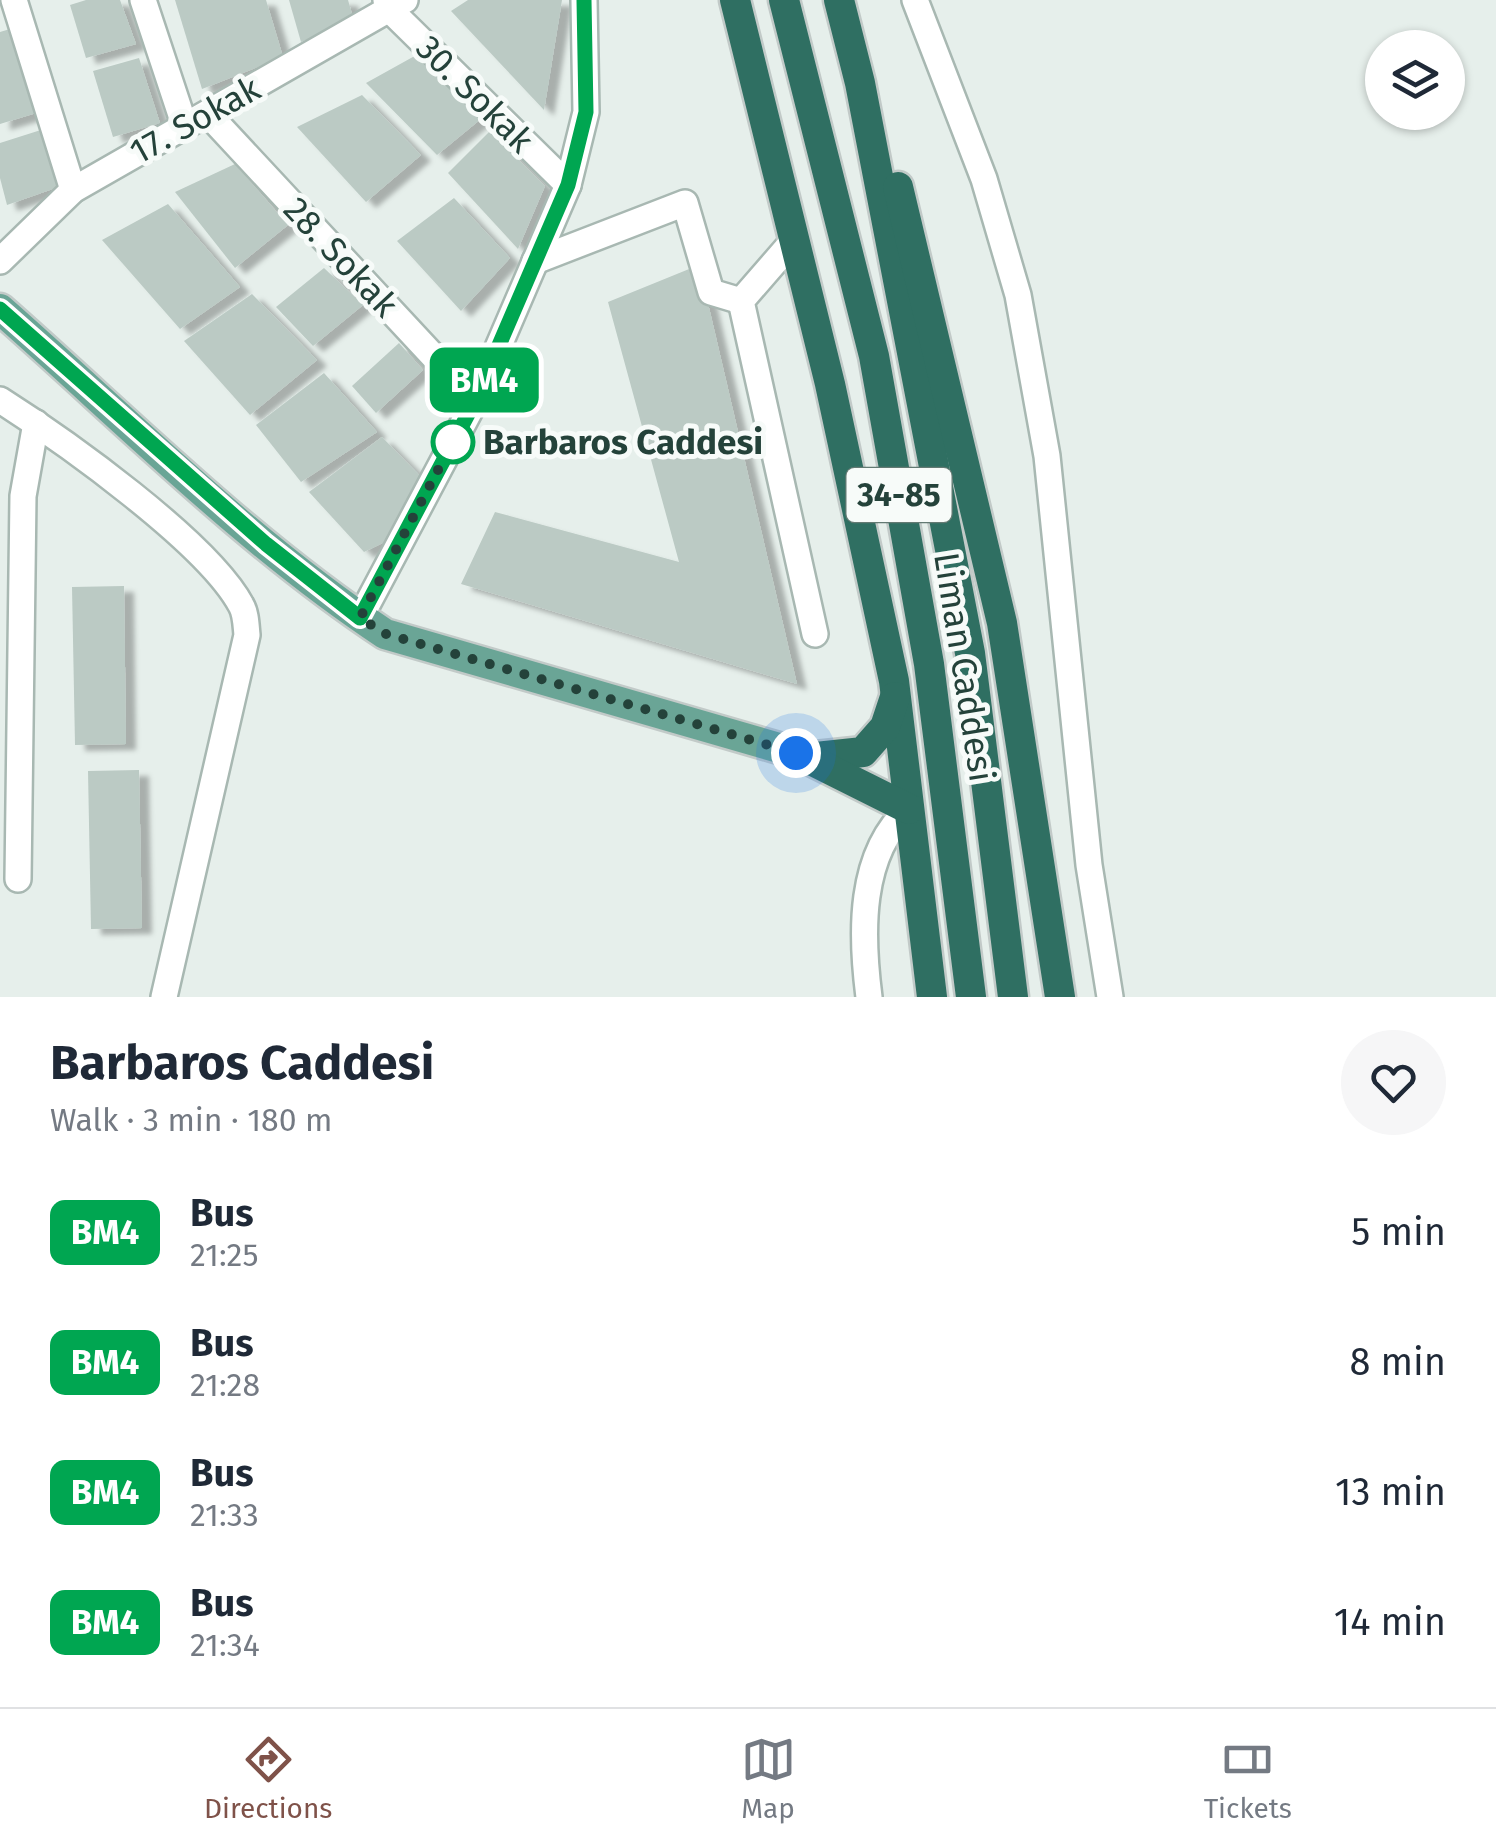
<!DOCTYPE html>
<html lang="en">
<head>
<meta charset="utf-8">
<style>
  :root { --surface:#fff; --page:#f6f6f7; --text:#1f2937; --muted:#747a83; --line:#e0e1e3; --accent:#7f5249 }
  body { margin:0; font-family:"Fira Sans",sans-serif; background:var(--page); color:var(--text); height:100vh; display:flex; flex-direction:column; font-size:38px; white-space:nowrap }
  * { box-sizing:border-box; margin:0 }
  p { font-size:32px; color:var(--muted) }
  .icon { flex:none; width:55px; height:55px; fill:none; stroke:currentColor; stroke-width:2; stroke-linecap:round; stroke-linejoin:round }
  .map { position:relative; height:997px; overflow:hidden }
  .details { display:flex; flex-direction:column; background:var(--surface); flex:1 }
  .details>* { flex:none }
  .badge { padding:0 20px; border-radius:15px; font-size:35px; line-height:65px }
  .buttons { position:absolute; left:1365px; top:30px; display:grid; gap:20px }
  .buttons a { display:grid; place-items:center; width:100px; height:100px; border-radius:50%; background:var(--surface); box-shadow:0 2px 8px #0004; font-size:50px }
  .you { position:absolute; width:50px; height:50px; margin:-25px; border:8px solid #fff; border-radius:50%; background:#1a73e8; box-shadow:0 0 0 15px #1a73e833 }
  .map>.badge { position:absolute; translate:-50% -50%; box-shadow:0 0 0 5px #fff }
  .round { display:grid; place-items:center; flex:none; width:105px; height:105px; border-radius:52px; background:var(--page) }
  .overview { display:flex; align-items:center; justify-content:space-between; height:170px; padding:0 50px }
  h1 { font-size:48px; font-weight:700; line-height:75px }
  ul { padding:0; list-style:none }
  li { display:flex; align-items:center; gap:30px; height:130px; padding:0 50px }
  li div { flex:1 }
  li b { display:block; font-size:38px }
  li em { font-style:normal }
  li .badge { min-width:110px; font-weight:700; text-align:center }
  .tabs { display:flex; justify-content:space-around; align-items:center; height:140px; border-top:2px solid var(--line); background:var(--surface); font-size:28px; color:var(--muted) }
  .tabs a { display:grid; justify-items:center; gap:5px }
  .tabs .active { color:var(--accent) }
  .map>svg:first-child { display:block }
  .building { fill:#bbcac4; filter:url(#shadow) }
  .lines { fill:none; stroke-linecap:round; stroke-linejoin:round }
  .minor-casing { stroke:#a8b8b2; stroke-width:30 }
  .major-casing { stroke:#c2cac8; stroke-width:35 }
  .highway-casing { stroke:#c2cac8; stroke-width:35 }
  .minor { stroke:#fff; stroke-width:25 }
  .major { stroke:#6aa596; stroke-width:30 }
  .highway { stroke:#2f6f62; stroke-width:30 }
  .line-casing { stroke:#fff; stroke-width:22 }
  .line { stroke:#00a651; stroke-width:15 }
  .walk { stroke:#24423a; stroke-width:10; stroke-dasharray:0 18 }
  .stop-dot { fill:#fff; stroke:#00a651; stroke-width:5 }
  .labels { text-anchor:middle; stroke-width:10; stroke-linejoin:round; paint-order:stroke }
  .shield { fill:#f7fbf9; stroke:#637a73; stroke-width:2.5 }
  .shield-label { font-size:32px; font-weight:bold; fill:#24423a }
  .street-label { font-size:35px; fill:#24423a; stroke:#f7fbf9 }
  .stop-label { font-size:35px; font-weight:bold; fill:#24423a; stroke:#f7fbf9; text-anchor:start }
</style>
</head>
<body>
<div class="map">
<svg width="1496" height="997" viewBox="0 0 1496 997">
  <defs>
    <filter id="shadow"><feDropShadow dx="10" dy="6" stdDeviation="2.5" flood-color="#0004"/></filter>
  </defs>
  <rect width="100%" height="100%" fill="#e6efeb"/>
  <g class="building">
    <polygon points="86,0 120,0 136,44 86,58 70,5"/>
    <polygon points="175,0 266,0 283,57 202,89"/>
    <polygon points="289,0 348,0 354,21 301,42"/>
    <polygon points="468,0 562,0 544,110 451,11"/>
    <polygon points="10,29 36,113 0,124 0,32"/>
    <polygon points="420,53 482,118 437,155 366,83"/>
    <polygon points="139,58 160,123 113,137 93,71"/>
    <polygon points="362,95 421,155 366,202 297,127"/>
    <polygon points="44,129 61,186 7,205 0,178 0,143"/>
    <polygon points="490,131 545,186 518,249 448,173"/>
    <polygon points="235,164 288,225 235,268 175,192"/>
    <polygon points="454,198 510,258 461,311 397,241"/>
    <polygon points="168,204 240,287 180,329 102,240"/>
    <polygon points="699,265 797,684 461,584 495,512 679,562 608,302"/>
    <polygon points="324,268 363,305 313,346 276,307"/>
    <polygon points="252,294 317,360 250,415 184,341"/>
    <polygon points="399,343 423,370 376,413 352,386"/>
    <polygon points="324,373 377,432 301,482 256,425"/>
    <polygon points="382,437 424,480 399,535 364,552 309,492"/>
    <polygon points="124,586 126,744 75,745 72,587"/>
    <polygon points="139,770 142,928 91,929 88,771"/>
  </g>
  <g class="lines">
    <defs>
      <g id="minor">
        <polyline points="14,0 73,190"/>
        <polyline points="143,0 184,124"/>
        <polyline points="386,0 389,9 568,185"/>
        <polyline points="915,0 984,179 1018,295 1047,456 1089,865 1110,997"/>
        <polyline points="208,114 475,401"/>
        <polyline points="794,240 741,301 815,634"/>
        <polyline points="0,261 73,190 405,0"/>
        <polyline points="535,261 685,203 711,292 741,301"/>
        <path d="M0,400c63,40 207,142 241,205 5,8 5,21 6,30l-83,362"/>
        <polyline points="360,618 475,401 568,185 586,112 584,0"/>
        <polyline points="18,879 23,496 36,423"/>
        <path d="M869,997c-8,-62 -11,-143 40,-188"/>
      </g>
      <path id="major" d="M0,309c125,110 246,233 385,325l411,119"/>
      <g id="highway">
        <polyline points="735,0 830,384 894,681 932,997"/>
        <polyline points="784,0 874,356 929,664 971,997"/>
        <polyline points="839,0 860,83 970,653 1013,997"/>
        <polyline points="898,187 1002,623 1060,997"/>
        <polyline points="796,753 816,757 863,752 885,727 895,697"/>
        <polyline points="809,759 909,809"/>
      </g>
    </defs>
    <use href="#minor" class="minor-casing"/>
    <use href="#major" class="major-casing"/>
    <use href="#highway" class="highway-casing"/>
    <use href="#minor" class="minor"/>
    <use href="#major" class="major"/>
    <use href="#highway" class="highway"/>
  </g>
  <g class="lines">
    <defs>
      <polyline id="line" points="0,309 266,544 360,618 475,401 568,185 586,112 584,0"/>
    </defs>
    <use href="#line" class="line-casing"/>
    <use href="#line" class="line"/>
    <polyline class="walk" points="453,442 458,432 360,618 386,634 796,753"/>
  </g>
  <circle class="stop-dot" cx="453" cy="442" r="20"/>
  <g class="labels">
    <rect class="shield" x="846.5" y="468" width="105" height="54" rx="8"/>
    <g class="shield-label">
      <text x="899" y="506">34-85</text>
    </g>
    <g class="street-label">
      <text transform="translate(475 94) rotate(45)" y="12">30. Sokak</text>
      <text transform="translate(195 120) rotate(-29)" y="12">17. Sokak</text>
      <text transform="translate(341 257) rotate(47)" y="12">28. Sokak</text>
      <text transform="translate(964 667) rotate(81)" y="12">Liman Caddesi</text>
    </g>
    <g class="stop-label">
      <text x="483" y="454">Barbaros Caddesi</text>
    </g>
  </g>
</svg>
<div class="buttons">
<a><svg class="icon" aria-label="layers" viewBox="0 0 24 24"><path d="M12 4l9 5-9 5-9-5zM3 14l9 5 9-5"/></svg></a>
</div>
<div class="you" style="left:796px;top:753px"></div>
<b class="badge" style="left:484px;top:380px;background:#00a651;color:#fff">BM4</b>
</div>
<section class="details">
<div class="overview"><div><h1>Barbaros Caddesi</h1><p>Walk · 3 min · 180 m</p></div><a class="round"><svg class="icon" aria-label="heart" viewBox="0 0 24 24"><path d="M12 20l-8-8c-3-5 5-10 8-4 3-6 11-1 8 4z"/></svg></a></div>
<ul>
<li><span class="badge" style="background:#00a651;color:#fff">BM4</span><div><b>Bus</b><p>21:25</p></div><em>5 min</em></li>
<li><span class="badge" style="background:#00a651;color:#fff">BM4</span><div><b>Bus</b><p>21:28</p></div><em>8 min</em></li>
<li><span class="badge" style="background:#00a651;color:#fff">BM4</span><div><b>Bus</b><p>21:33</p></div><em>13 min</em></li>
<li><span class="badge" style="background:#00a651;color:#fff">BM4</span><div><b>Bus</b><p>21:34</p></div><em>14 min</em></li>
</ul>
</section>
<nav class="tabs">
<a class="active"><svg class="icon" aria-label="directions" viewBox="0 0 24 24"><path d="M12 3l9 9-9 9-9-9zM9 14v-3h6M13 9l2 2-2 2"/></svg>Directions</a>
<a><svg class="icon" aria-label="map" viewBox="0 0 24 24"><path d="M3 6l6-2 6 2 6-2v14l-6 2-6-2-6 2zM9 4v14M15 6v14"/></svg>Map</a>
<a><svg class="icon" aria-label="tickets" viewBox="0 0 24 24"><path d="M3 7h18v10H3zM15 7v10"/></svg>Tickets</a>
</nav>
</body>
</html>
